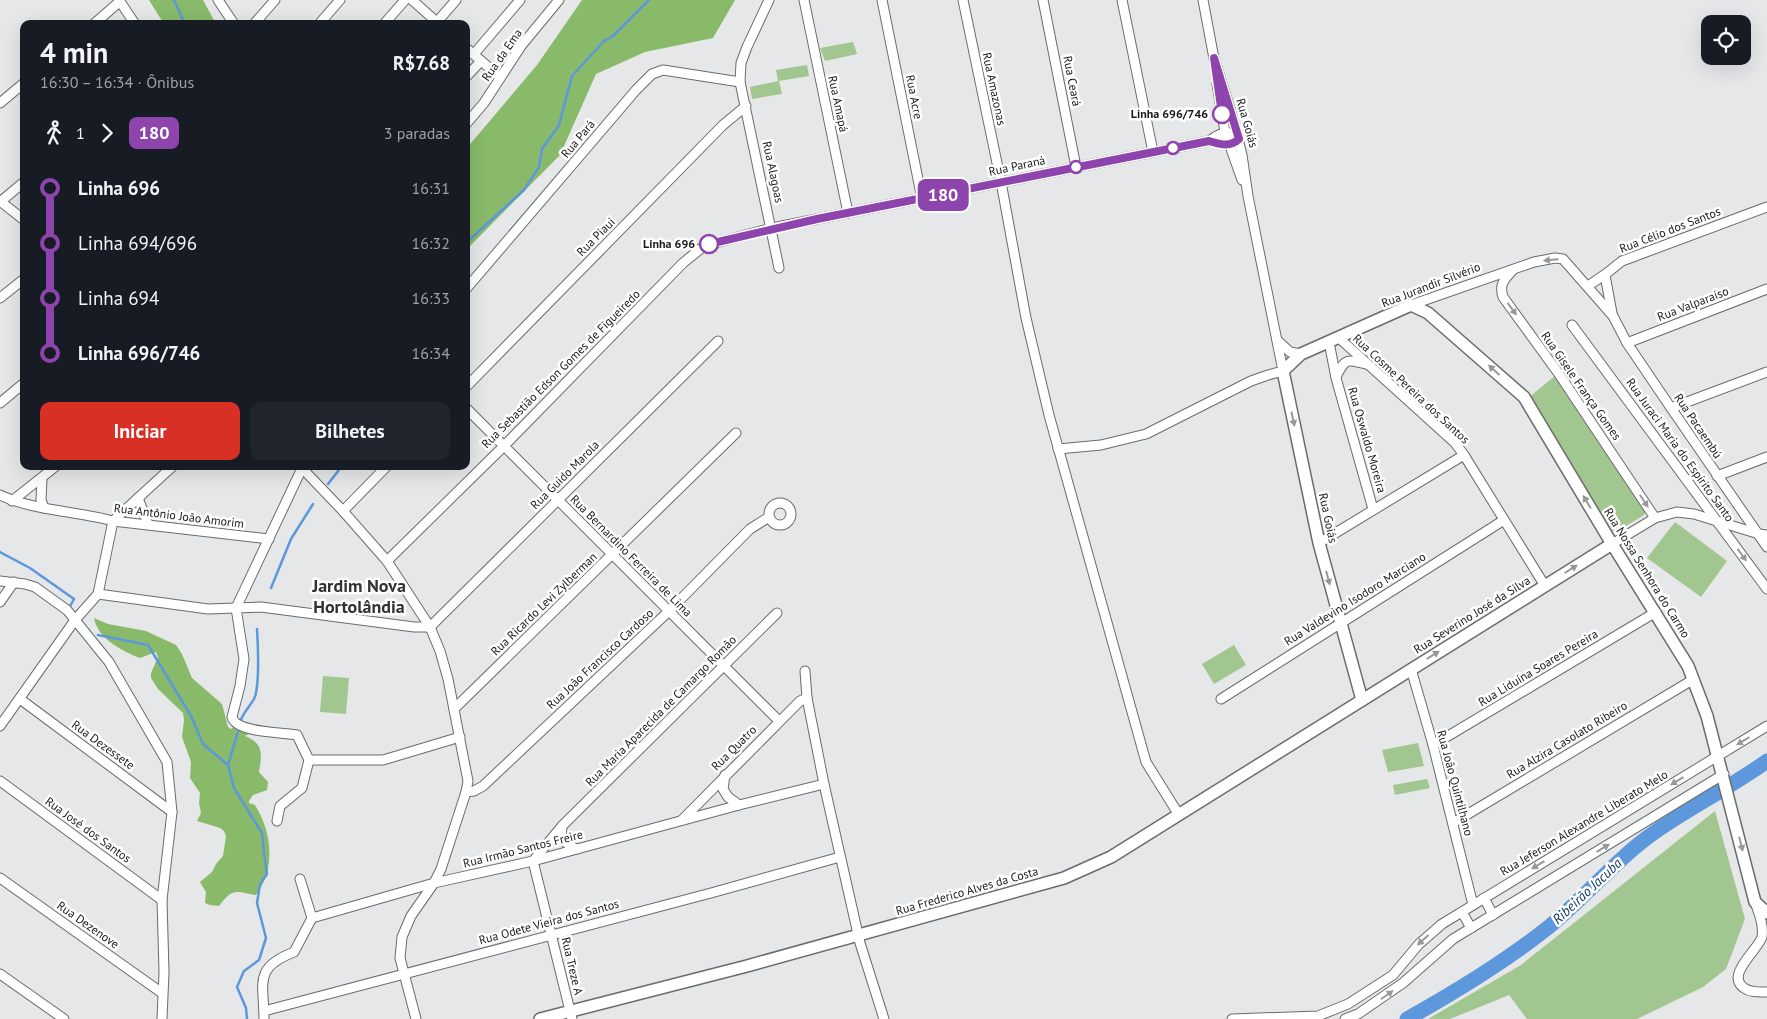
<!DOCTYPE html>
<html lang="pt">
<head>
<meta charset="utf-8">
<style>
  :root { --surface:#171b24; --page:#20242c; --text:#f1f3f6; --muted:#9ea1a6; --accent:#d93025 }
  body { margin:0; font-family:"PT Sans",sans-serif; background:var(--page); color:var(--text); height:100vh; display:flex; flex-direction:column; font-size:19px; white-space:nowrap }
  * { box-sizing:border-box; margin:0 }
  p { font-size:16px; color:var(--muted) }
  .icon { flex:none; width:28px; height:28px; fill:none; stroke:currentColor; stroke-width:2; stroke-linecap:round; stroke-linejoin:round }
  .map { position:relative; flex:1; overflow:hidden }
  .details { position:absolute; left:20px; top:20px; width:450px; height:450px; display:flex; flex-direction:column; background:var(--surface); border-radius:10px; box-shadow:0 5px 20px #0002 }
  .details>* { flex:none }
  .badge { padding:0 10px; border-radius:8px; font-size:18px; line-height:32px }
  .controls { position:absolute; left:1701px; top:15px; display:grid; gap:10px }
  .controls a { display:grid; place-items:center; width:50px; height:50px; border-radius:10px; background:var(--surface); box-shadow:0 5px 20px #0002; font-size:25px }
  .map>.badge { position:absolute; translate:-50% -50%; box-shadow:0 0 0 2px #fff }
  .legs { display:flex; align-items:center; gap:8px; height:55px; padding:0 20px; font-size:16px }
  .legs p { margin-inline-start:auto }
  .overview { display:flex; align-items:center; justify-content:space-between; height:85px; padding:0 20px }
  h1 { font-size:28px; font-weight:700; line-height:38px }
  .cta { display:flex; gap:10px; margin-top:auto; padding:10px 20px }
  .cta a { flex:1; height:58px; border-radius:10px; background:var(--accent); color:#fff; font-size:20px; font-weight:700; line-height:58px; text-align:center }
  .cta a+a { background:var(--page); color:var(--text) }
  ul { padding:0 20px; list-style:none }
  li { display:flex; align-items:center; gap:18px; height:55px; font-size:19px }
  li i { display:grid; place-items:center; width:8px; height:100%; margin:0 6px; background:currentColor }
  li i::after { content:''; width:12px; height:12px; margin:-6px; border:4px solid; border-radius:50%; background:var(--surface) }
  li p { margin-inline-start:auto }
  li:first-child i { background:linear-gradient(#0000 50%,currentColor 0) }
  li:last-child i { background:linear-gradient(currentColor 50%,#0000 0) }
  .map>svg:first-child { display:block }
  .green { fill:#a2c68f }
  .forest { fill:#88ba6a }
  .lines { fill:none; stroke-linecap:round; stroke-linejoin:round }
  .stream { stroke:#5d97dc; stroke-width:2.5 }
  .river { stroke:#5d97dc; stroke-width:15 }
  .minor-casing { stroke:#6a6b6c; stroke-width:11 }
  .major-casing { stroke:#6a6b6c; stroke-width:14 }
  .minor { stroke:#fff; stroke-width:9 }
  .major { stroke:#fff; stroke-width:11 }
  .oneway { fill:#989898 }
  .line-1-casing { stroke:#fff; stroke-width:11 }
  .line-1 { stroke:#8e44ad; stroke-width:8 }
  .stop-1-dot { fill:#fff; stroke:#8e44ad; stroke-width:2.5 }
  .labels { text-anchor:middle; stroke-width:5; stroke-linejoin:round; paint-order:stroke }
  .street-label { font-size:12px; fill:#19191a; stroke:#fff }
  .stop-label { font-size:12px; font-weight:bold; fill:#19191a; stroke:#fff; text-anchor:end }
  .water-label { font-size:14px; font-style:italic; fill:#0e3764; stroke:#fff }
  .district-label { font-size:18px; font-weight:bold; fill:#313233; stroke:#fff }
</style>
</head>
<body>
<div class="map">
<svg width="1767" height="1019" viewBox="0 0 1767 1019">
  <rect width="100%" height="100%" fill="#e6e7e8"/>
  <g class="green">
    <polygon points="853,42 857,54 825,61 820,48"/>
    <polygon points="807,65 809,76 779,81 782,94 752,99 750,87 778,81 776,70"/>
    <polygon points="1555,376 1646,507 1646,511 1644,515 1616,532 1609,530 1528,398"/>
    <polygon points="1675,522 1727,561 1701,597 1647,558"/>
    <polygon points="1234,645 1246,665 1214,684 1202,664"/>
    <polygon points="323,676 349,678 346,714 320,712"/>
    <polygon points="1418,743 1424,766 1388,772 1382,750"/>
    <polygon points="1427,779 1430,788 1395,795 1393,785"/>
    <polygon points="1715,811 1745,919 1726,969 1703,987 1637,1019 1527,1019 1509,995 1450,1019 1428,1019 1521,965"/>
  </g>
  <g class="forest">
    <polygon points="149,0 203,0 216,24 164,24"/>
    <polygon points="582,0 735,0 713,38 645,52 596,74 560,155 466,250 466,149 537,65"/>
    <path d="M94,618l14,6 38,7 30,14 6,9 10,24 30,26 6,23 3,2 4,-3 20,5 -10,5c19,8 17,18 14,36l9,10 -1,8 -14,5 -4,6v2l6,2c17,27 21,64 1,90 -22,-4 -23,-7 -37,11l-9,-1 -5,-2 1,-11 -6,-10 12,-10 4,-8 7,-8 3,-20 -2,-5 -4,-3 -23,-7 4,-8 -2,-10 1,-10 -10,-15 1,-16 -9,-25 2,-17 -1,-7 -25,-24 -7,-11v-5l7,-16 -2,-5 -16,6c-18,-7 -42,-19 -46,-40z"/>
  </g>
  <g class="lines">
    <g class="stream">
      <polyline points="174,0 185,24"/>
      <polyline points="466,243 524,190 539,167 542,149 559,125 572,76 604,41 613,36 649,0"/>
      <polyline points="328,484 342,466"/>
      <polyline points="0,552 30,568 74,599 69,608"/>
      <polyline points="271,588 291,539 313,504"/>
      <polyline points="98,635 148,645 191,716 203,744 228,765"/>
      <path d="M240,723c2,-10 9,-15 14,-24 6,-12 4,-55 3,-70"/>
      <polyline points="239,728 228,765 234,788 262,833 264,853 267,874 260,884 257,903 266,938 259,960 244,971 237,987 246,1008 247,1019"/>
    </g>
    <path class="river" d="M1407,1019c50,-28 98,-57 143,-93 29,-24 55,-53 84,-78 41,-34 90,-56 133,-87"/>
    <defs>
      <g id="minor">
        <polyline points="119,0 135,24"/>
        <polyline points="218,0 234,24"/>
        <polyline points="412,0 439,24"/>
        <polyline points="769,0 747,47 741,63 740,82 779,268"/>
        <polyline points="804,0 848,213"/>
        <polyline points="882,0 922,199"/>
        <polyline points="963,0 1001,182 1026,318 1049,415 1146,762 1179,815"/>
        <polyline points="1043,0 1076,167"/>
        <polyline points="1122,0 1153,152"/>
        <polyline points="1203,0 1215,64"/>
        <polyline points="437,22 456,0"/>
        <polyline points="94,24 119,2"/>
        <polyline points="254,24 275,0"/>
        <polyline points="319,24 340,0"/>
        <polyline points="384,24 405,0"/>
        <polyline points="466,48 500,77"/>
        <polyline points="474,54 520,0"/>
        <polyline points="466,77 481,61"/>
        <polyline points="1217,84 1225,132 1242,180"/>
        <polyline points="0,103 24,83"/>
        <polyline points="466,124 484,103 521,46 559,0"/>
        <polyline points="0,201 24,220"/>
        <polyline points="0,202 24,182"/>
        <path d="M1512,271c-8,8 -13,14 -9,26l56,77 96,144"/>
        <polyline points="1605,275 1612,313"/>
        <polyline points="1588,286 1607,273 1622,261 1767,207"/>
        <polyline points="466,289 636,90 652,74 663,70 740,82"/>
        <polyline points="0,298 24,279"/>
        <polyline points="1411,305 1534,262 1555,258 1563,259 1613,316 1627,343 1671,408 1767,547"/>
        <polyline points="1572,325 1767,589"/>
        <polyline points="1339,338 1455,443 1464,455 1545,586"/>
        <polyline points="1277,340 1290,352 1301,354"/>
        <polyline points="1329,342 1336,378 1373,509"/>
        <polyline points="1627,343 1767,289"/>
        <path d="M1336,377c9,-19 11,-18 30,-13"/>
        <polyline points="466,387 723,125 746,106"/>
        <polyline points="0,403 24,383"/>
        <polyline points="466,408 779,721"/>
        <polyline points="1671,408 1767,372"/>
        <polyline points="1058,449 1101,445 1146,434 1251,381 1268,375 1283,371 1248,196 1242,155 1231,112 1214,58"/>
        <polyline points="300,466 343,511 387,561 430,627 440,651 448,679 468,781 466,792 441,869 434,883 411,916 402,937 400,958 416,1019"/>
        <path d="M303,466l-67,142 8,51 -4,27 -8,31c4,16 50,15 65,18l12,25"/>
        <polyline points="1717,476 1767,457"/>
        <polyline points="42,479 41,500 44,508"/>
        <path d="M0,495c35,16 76,16 113,26l156,18"/>
        <polyline points="138,498 148,524"/>
        <polyline points="12,501 56,466"/>
        <circle cx="780" cy="514" r="11"/>
        <polyline points="343,511 387,466"/>
        <polyline points="1319,543 1464,455"/>
        <polyline points="1612,544 1655,518 1677,512 1694,514 1759,534 1767,535"/>
        <path d="M387,561l117,-115 179,-183 21,-17 68,-18 45,-9 392,-78c9,-7 19,-12 29,-5"/>
        <polyline points="0,581 25,584 35,587 67,610 109,662 167,762 172,812 162,900 164,972 162,1019"/>
        <polyline points="98,594 208,609 261,607 414,627 430,627 718,341"/>
        <polyline points="0,602 14,582"/>
        <polyline points="1411,669 1433,745 1473,905"/>
        <polyline points="805,671 807,698 824,784 860,943 884,1019"/>
        <polyline points="20,699 172,812"/>
        <polyline points="1221,699 1504,520"/>
        <polyline points="454,709 736,433"/>
        <polyline points="0,726 75,620 98,594 113,521 173,466"/>
        <polyline points="1433,745 1656,612"/>
        <polyline points="309,760 383,760 460,737"/>
        <polyline points="725,775 723,789 728,797 739,805"/>
        <polyline points="0,781 162,900"/>
        <polyline points="466,792 474,791 483,786 668,612 750,529 769,517"/>
        <polyline points="682,820 800,701 807,698"/>
        <polyline points="277,821 280,806 302,788 309,760"/>
        <polyline points="1453,823 1694,679"/>
        <path d="M562,826c-2,15 2,17 15,23"/>
        <polyline points="0,878 162,993"/>
        <polyline points="1484,898 1493,915"/>
        <path d="M1755,902c4,11 9,24 7,35 -4,13 -37,38 -18,51 7,5 15,4 23,4"/>
        <polyline points="1462,912 1471,928"/>
        <polyline points="312,918 434,883 533,861 739,805 824,784"/>
        <polyline points="0,974 64,1019"/>
        <polyline points="264,1011 711,893 840,857"/>
        <path d="M264,1019c0,-36 -11,-51 30,-67l18,-34 -12,-39"/>
        <polyline points="572,1019 533,861 562,826 777,613"/>
        <polyline points="1232,1019 1318,1016 1348,1004 1393,975 1419,944 1442,924 1767,726"/>
        <polyline points="1345,1019 1358,1014 1403,983 1453,939 1724,774"/>
      </g>
      <g id="major">
        <polyline points="1362,700 1319,543 1283,371 1301,354 1411,305 1428,313 1524,397 1612,544 1688,666 1707,716 1755,902 1767,913"/>
        <polyline points="540,1019 747,966 1064,878 1111,857 1612,544"/>
      </g>
    </defs>
    <use href="#minor" class="minor-casing"/>
    <use href="#major" class="major-casing"/>
    <use href="#minor" class="minor"/>
    <use href="#major" class="major"/>
  </g>
  <defs><path id="oneway-solid" d="M-6-.8H1V-3.2L6.5 0L1 3.2V.8H-6Z" transform="scale(1.25)"/></defs>
  <g class="oneway">
    <use href="#oneway-solid" transform="translate(1551 260) rotate(175)"/>
    <use href="#oneway-solid" transform="translate(1512 309) rotate(54)"/>
    <use href="#oneway-solid" transform="translate(1494 370) rotate(-138)"/>
    <use href="#oneway-solid" transform="translate(1293 419) rotate(78)"/>
    <use href="#oneway-solid" transform="translate(1644 501) rotate(56)"/>
    <use href="#oneway-solid" transform="translate(1587 502) rotate(-121)"/>
    <use href="#oneway-solid" transform="translate(1742 555) rotate(54)"/>
    <use href="#oneway-solid" transform="translate(1571 569) rotate(-32)"/>
    <use href="#oneway-solid" transform="translate(1328 578) rotate(75)"/>
    <use href="#oneway-solid" transform="translate(1433 655) rotate(-32)"/>
    <use href="#oneway-solid" transform="translate(1743 741) rotate(149)"/>
    <use href="#oneway-solid" transform="translate(1677 781) rotate(149)"/>
    <use href="#oneway-solid" transform="translate(1741 844) rotate(76)"/>
    <use href="#oneway-solid" transform="translate(1603 848) rotate(-31)"/>
    <use href="#oneway-solid" transform="translate(1538 865) rotate(149)"/>
    <use href="#oneway-solid" transform="translate(1423 940) rotate(138)"/>
    <use href="#oneway-solid" transform="translate(1387 995) rotate(-35)"/>
  </g>
  <g class="lines">
    <defs>
      <path id="line-1" d="M709,244l108,-25 392,-78c11,3 20,7 30,-2l-25,-81 8,56"/>
    </defs>
    <use href="#line-1" class="line-1-casing"/>
    <use href="#line-1" class="line-1"/>
  </g>
  <g class="stop-1-dot">
    <circle cx="1222" cy="114" r="9"/>
    <circle cx="1173" cy="148" r="6"/>
    <circle cx="1076" cy="167" r="6"/>
    <circle cx="709" cy="244" r="9"/>
  </g>
  <g class="labels">
    <g class="street-label">
      <text transform="translate(502 55) rotate(-55)" y="4">Rua da Ema</text>
      <text transform="translate(1072 81) rotate(79)" y="4">Rua Ceará</text>
      <text transform="translate(994 89) rotate(78)" y="4">Rua Amazonas</text>
      <text transform="translate(914 97) rotate(79)" y="4">Rua Acre</text>
      <text transform="translate(838 104) rotate(78)" y="4">Rua Amapá</text>
      <text transform="translate(1247 123) rotate(74)" y="4">Rua Goiás</text>
      <text transform="translate(578 139) rotate(-50)" y="4">Rua Pará</text>
      <text transform="translate(1017 166) rotate(-12)" y="4">Rua Paraná</text>
      <text transform="translate(773 172) rotate(78)" y="4">Rua Alagoas</text>
      <text transform="translate(1670 230) rotate(-21)" y="4">Rua Célio dos Santos</text>
      <text transform="translate(596 237) rotate(-45)" y="4">Rua Piaui</text>
      <text transform="translate(1431 285) rotate(-21)" y="4">Rua Jurandir Silvério</text>
      <text transform="translate(1693 304) rotate(-21)" y="4">Rua Valparaíso</text>
      <text transform="translate(561 369) rotate(-45)" y="4">Rua Sebastião Edson Gomes de Figueiredo</text>
      <text transform="translate(1581 386) rotate(55)" y="4">Rua Gisele França Gomes</text>
      <text transform="translate(1411 389) rotate(43)" y="4">Rua Cosme Pereira dos Santos</text>
      <text transform="translate(1698 426) rotate(56)" y="4">Rua Pacaembú</text>
      <text transform="translate(1367 440) rotate(74)" y="4">Rua Oswaldo Moreira</text>
      <text transform="translate(1680 450) rotate(54)" y="4">Rua Juraci Maria do Espírito Santo</text>
      <text transform="translate(565 475) rotate(-45)" y="4">Rua Guido Marola</text>
      <text transform="translate(179 516) rotate(7)" y="4">Rua Antônio João Amorim</text>
      <text transform="translate(1328 518) rotate(78)" y="4">Rua Goiás</text>
      <text transform="translate(631 556) rotate(45)" y="4">Rua Bernardino Ferreira de Lima</text>
      <text transform="translate(1647 573) rotate(58)" y="4">Rua Nossa Senhora do Carmo</text>
      <text transform="translate(1355 599) rotate(-32)" y="4">Rua Valdevino Isodoro Marciano</text>
      <text transform="translate(544 604) rotate(-44)" y="4">Rua Ricardo Levi Zylberman</text>
      <text transform="translate(1472 615) rotate(-32)" y="4">Rua Severino José da Silva</text>
      <text transform="translate(600 659) rotate(-43)" y="4">Rua João Francisco Cardoso</text>
      <text transform="translate(1538 668) rotate(-31)" y="4">Rua Liduína Soares Pereira</text>
      <text transform="translate(661 711) rotate(-45)" y="4">Rua Maria Aparecida de Camargo Romão</text>
      <text transform="translate(1567 740) rotate(-31)" y="4">Rua Alzira Casolato Ribeiro</text>
      <text transform="translate(103 745) rotate(36)" y="4">Rua Dezessete</text>
      <text transform="translate(734 748) rotate(-45)" y="4">Rua Quatro</text>
      <text transform="translate(1455 783) rotate(75)" y="4">Rua João Quintilhano</text>
      <text transform="translate(1584 823) rotate(-31)" y="4">Rua Jeferson Alexandre Liberato Melo</text>
      <text transform="translate(88 830) rotate(36)" y="4">Rua José dos Santos</text>
      <text transform="translate(523 849) rotate(-14)" y="4">Rua Irmão Santos Freire</text>
      <text transform="translate(967 891) rotate(-16)" y="4">Rua Frederico Alves da Costa</text>
      <text transform="translate(549 922) rotate(-15)" y="4">Rua Odete Vieira dos Santos</text>
      <text transform="translate(88 925) rotate(35)" y="4">Rua Dezenove</text>
      <text transform="translate(572 966) rotate(77)" y="4">Rua Treze A</text>
    </g>
    <g class="stop-label">
      <text x="1208" y="118">Linha 696/746</text>
      <text x="695" y="248">Linha 696</text>
    </g>
    <g class="water-label">
      <text transform="translate(1587 891) rotate(-43)" y="5">Ribeirão Jacuba</text>
    </g>
    <g class="district-label">
      <text x="359" y="592">Jardim Nova<tspan x="359" dy="21">Hortolândia</tspan></text>
    </g>
  </g>
</svg>
<div class="controls">
<a><svg class="icon" aria-label="locate" viewBox="0 0 24 24"><circle cx="12" cy="12" r="6"/><path d="M12 2v4M12 18v4M2 12h4M18 12h4"/></svg></a>
</div>
<b class="badge" style="left:943px;top:195px;background:#8e44ad;color:#fff">180</b>
<section class="details">
<div class="overview"><div><h1>4 min</h1><p>16:30 – 16:34 · Ônibus</p></div><b>R$7.68</b></div>
<div class="legs"><svg class="icon" aria-label="walk" viewBox="0 0 24 24"><circle cx="13" cy="4" r="2"/><path d="M13 8l-2 6 4 7M11 14l-3 7M7 12l3-4h3l4 4"/></svg>1<svg class="icon" aria-label="forward" viewBox="0 0 24 24"><path d="M9 5l7 7-7 7"/></svg><b class="badge" style="background:#8e44ad;color:#fff">180</b><p>3 paradas</p></div>
<ul>
<li><i style="color:#8e44ad"></i><b>Linha 696</b><p>16:31</p></li>
<li><i style="color:#8e44ad"></i><span>Linha 694/696</span><p>16:32</p></li>
<li><i style="color:#8e44ad"></i><span>Linha 694</span><p>16:33</p></li>
<li><i style="color:#8e44ad"></i><b>Linha 696/746</b><p>16:34</p></li>
</ul>
<div class="cta"><a>Iniciar</a><a>Bilhetes</a></div>
</section>
</div>
</body>
</html>
